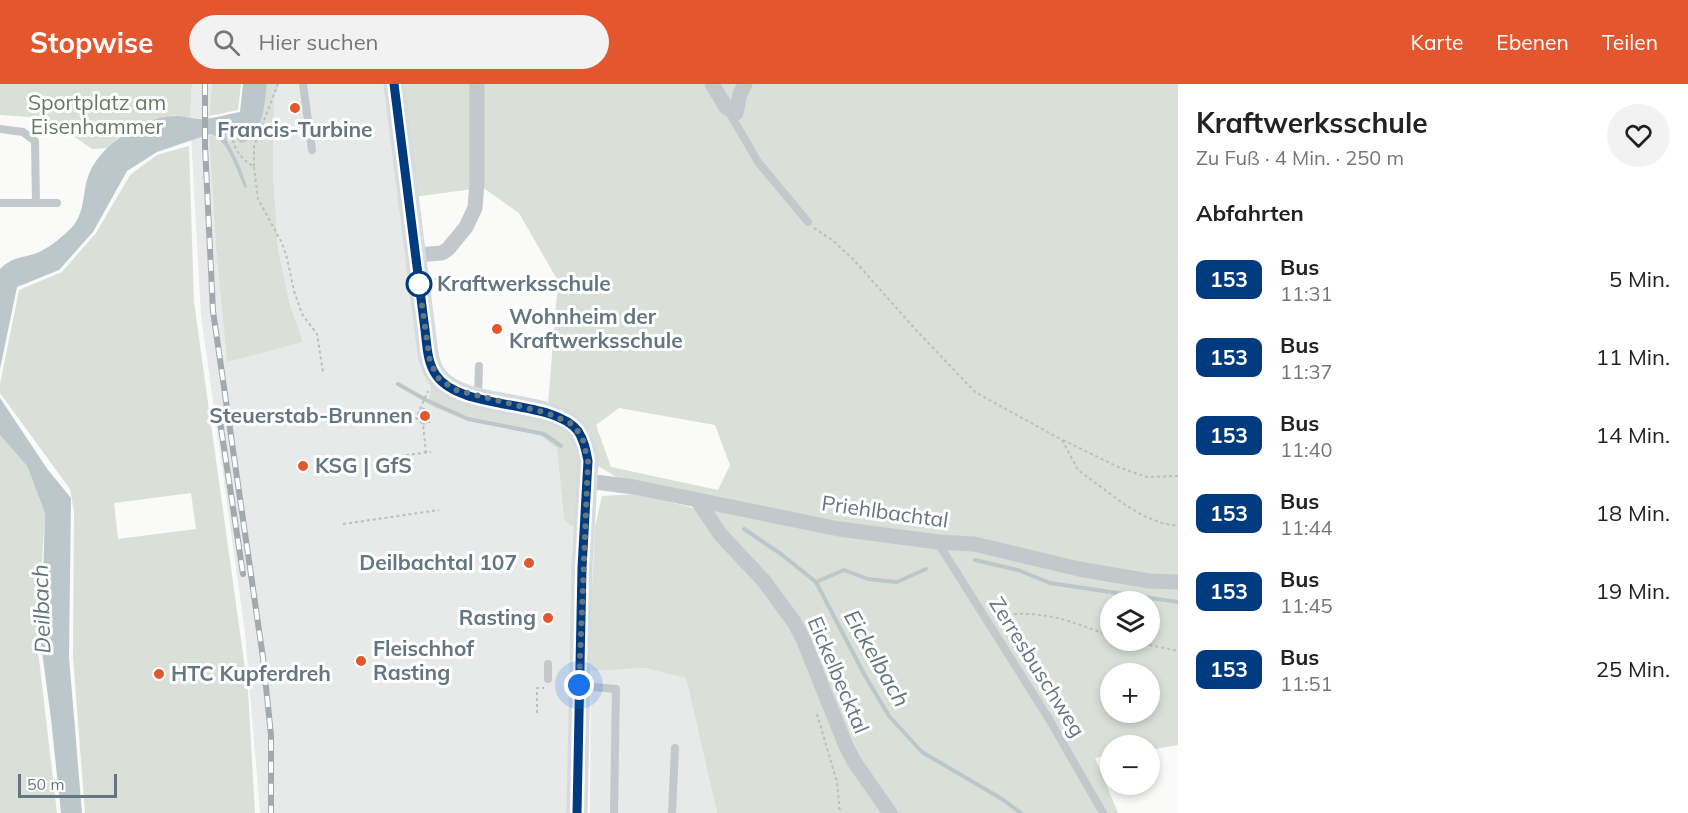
<!DOCTYPE html>
<html lang="de">
<head>
<meta charset="utf-8">
<style>
  :root { --surface:#fff; --page:#f2f2f2; --text:#222; --muted:#767676; --accent:#e4572e }
  body { margin:0; font-family:Mulish,sans-serif; background:var(--page); color:var(--text); height:100vh; display:flex; flex-direction:column; font-size:22px; white-space:nowrap }
  * { box-sizing:border-box; margin:0 }
  p { font-size:20px; color:var(--muted) }
  .icon { flex:none; width:33px; height:33px; fill:none; stroke:currentColor; stroke-width:2; stroke-linecap:round; stroke-linejoin:round }
  .map { position:relative; flex:1; overflow:hidden }
  .sheet { display:flex; flex-direction:column; background:var(--surface); width:510px }
  .sheet>* { flex:none }
  .badge { padding:0 12px; border-radius:9px; font-size:21px; line-height:39px }
  .controls { position:absolute; left:1100px; top:507px; display:grid; gap:12px }
  .controls a { display:grid; place-items:center; width:60px; height:60px; border-radius:50%; background:var(--surface); box-shadow:0 3px 9px #0003; font-size:30px }
  .scale { position:absolute; left:18px; bottom:15px; width:99px; box-sizing:border-box; padding-left:6px; border:3px solid #657683; border-top:0; font-size:16px; line-height:21px; white-space:nowrap; color:#657683; -webkit-text-stroke:4px #fff; paint-order:stroke }
  .you { position:absolute; width:30px; height:30px; margin:-15px; border:4px solid #fff; border-radius:50%; background:#1a73e8; box-shadow:0 0 0 9px #1a73e833 }
  .map>.badge { position:absolute; translate:-50% -50%; box-shadow:0 0 0 3px #fff }
  h2 { padding:0 18px; font-size:22px; line-height:54px }
  .round { display:grid; place-items:center; flex:none; width:63px; height:63px; border-radius:32px; background:var(--page) }
  .headline { display:flex; align-items:center; justify-content:space-between; height:102px; padding:0 18px }
  h1 { font-size:28px; font-weight:700; line-height:45px }
  ul { padding:0; list-style:none }
  li { display:flex; align-items:center; gap:18px; height:78px; padding:0 18px }
  li div { flex:1 }
  li b { display:block; font-size:22px }
  li em { font-style:normal }
  li .badge { min-width:66px; font-weight:700; text-align:center }
  header { display:flex; align-items:center; gap:36px; box-sizing:border-box; height:84px; padding:0 30px; background:var(--accent); color:#fff }
  header strong { font-size:28px }
  nav { display:flex; gap:33px; margin-inline-start:auto; font-size:21px }
  .search { width:420px; height:54px; background:var(--page); display:flex; align-items:center; gap:15px; box-sizing:border-box; padding:0 21px; border-radius:33px; color:var(--muted); font-size:22px }
  main { display:flex; flex:1; min-height:0 }
  .map>svg:first-child { display:block }
  .built { fill:#e8e9e9 }
  .green { fill:#dadfd7; fill-rule:evenodd }
  .water { fill:#bbc7cb }
  .lines { fill:none; stroke-linecap:round; stroke-linejoin:round }
  .stream { stroke:#bbc7cb; stroke-width:4 }
  .path { stroke:#bbbfc2; stroke-width:2; stroke-dasharray:3 3; stroke-linecap:butt }
  .lane { stroke:#c3c8cc; stroke-width:8 }
  .street { stroke:#c3c8cc; stroke-width:15 }
  .secondary { stroke:#d6dbdf; stroke-width:21 }
  .rail-casing { stroke:#a2aab0; stroke-width:6 }
  .rail { stroke:#fff; stroke-width:4; stroke-dasharray:11; stroke-linecap:butt }
  .line-casing { stroke:#fff; stroke-width:14 }
  .line { stroke:#003b80; stroke-width:9 }
  .walk { stroke:#657683; stroke-width:6; stroke-dasharray:0 10.8 }
  .poi-dot { fill:#e4572e; stroke:#fff; stroke-width:2 }
  .stop-dot { fill:#fff; stroke:#003b80; stroke-width:3 }
  .labels { text-anchor:middle; stroke-width:6; stroke-linejoin:round; paint-order:stroke }
  .park-label { font-size:21px; fill:#687a64; stroke:#fff }
  .poi-label { font-size:21px; font-weight:bold; fill:#657683; stroke:#fff; text-anchor:start }
  .stop-label { font-size:21px; font-weight:bold; fill:#657683; stroke:#fff; text-anchor:start }
  .street-label { font-size:21px; fill:#657683; stroke:#fff }
  .water-label { font-size:22px; font-style:italic; fill:#60757c; stroke:#fff }
</style>
</head>
<body>
<header>
<strong>Stopwise</strong>
<div class="search"><svg class="icon" aria-label="search" viewBox="0 0 24 24"><circle cx="10" cy="10" r="6"/><path d="M15 15l6 6"/></svg>Hier suchen</div>
<nav><a>Karte</a><a>Ebenen</a><a>Teilen</a></nav>
</header>
<main>
<div class="map">
<svg width="1178" height="729" viewBox="0 0 1178 729">
  <rect width="100%" height="100%" fill="#fafaf8"/>
  <g class="built">
    <polygon points="192,0 212,0 209,32 212,97 216,165 227,277 303,258 289,217 278,165 273,88 274,14 279,0 392,0 433,290 428,321 498,343 537,349 557,365 564,435 580,440 569,729 260,729 245,549 201,231 190,34"/>
    <polygon points="645,584 686,594 717,729 590,729 591,587"/>
  </g>
  <g class="green">
    <polygon points="0,0 192,0 190,34 173,31 124,48 107,64 92,65 75,53 29,33 0,31"/>
    <polygon points="212,0 241,0 238,26 209,32"/>
    <path d="M267,0h12l-5,14 -1,74 5,77 11,52 14,41 -76,20 -11,-113 -7,-115c16,4 28,34 33,49l-3,-19 -12,-24 -1,-7h9l26,-13z"/>
    <path d="M400,0h778v661l-29,5v-4h-39v9l-15,3 23,55h-401l-31,-135 -41,-10 -54,3 -2,-19 6,-125 7,-31 34,-2 58,14 4,-12 -80,-18 -20,-12 -50,-61 10,-124 -39,-68 -41,-29 -5,5 -60,8zM619,324l96,17 15,40 -12,25 -107,-23 -15,-42zM1110,518h39v38h-39zM1110,590h39v38h-39z"/>
    <path d="M189,62l5,156 54,388 7,123h-170l-12,-156 1,-146 -4,-22 -70,-96v-9l19,-94 43,-18 34,-39 34,-58 27,-20zM191,409l5,36 -78,10 -4,-36z"/>
    <polygon points="433,290 545,331 584,363 580,440 571,442 564,435 557,365 537,349 498,343 463,335 428,321"/>
    <polygon points="0,351 27,382 45,429 37,558 57,729 0,729"/>
  </g>
  <g class="water">
    <path d="M243,0h24c-3,20 -3,53 -26,59l-4,-4 -2,-6 -9,1 1,6 12,24 8,23 -2,1c-8,-15 -17,-49 -35,-54l-53,18 -30,19 -34,61 -34,38 -42,17 -17,82v-100c14,-13 20,-10 37,-16 12,-5 27,-17 36,-27 13,-16 9,-35 16,-52 12,-30 52,-55 83,-58 10,-1 21,4 32,3 12,-1 24,-5 36,-7z"/>
    <polygon points="0,314 48,386 71,414 69,573 82,729 61,729 51,635 41,560 45,429 27,382 0,351"/>
  </g>
  <g class="lines">
    <g class="stream">
      <polyline points="398,300 426,316 468,335 544,350 561,362"/>
      <polyline points="744,445 781,470 816,498 864,590 889,632 922,668 1002,715 1021,729"/>
      <polyline points="975,476 1018,486 1050,499 1178,518"/>
      <polyline points="816,498 844,486 868,495 897,498 926,485"/>
    </g>
    <g class="path">
      <path d="M232,50c2,17 9,24 22,33v-21l24,-62"/>
      <polyline points="254,83 258,115 282,159 287,174 294,207 302,230 317,250 323,288"/>
      <polyline points="814,144 832,156 853,175 916,246 975,308 1062,356 1078,386 1124,420 1144,432 1162,439 1178,442"/>
      <polyline points="435,195 469,206 477,207"/>
      <polyline points="422,324 431,329 429,338 423,340"/>
      <polyline points="1063,356 1118,383 1147,393 1178,392"/>
      <polyline points="426,369 423,340 416,334 428,307"/>
      <polyline points="406,371 431,368"/>
      <polyline points="343,440 439,426"/>
      <path d="M996,532c46,-7 72,4 114,20"/>
      <polyline points="1126,556 1178,567"/>
      <polyline points="537,629 537,604 544,604"/>
      <polyline points="817,630 837,698 840,729"/>
    </g>
    <g class="lane">
      <polyline points="303,0 312,66"/>
      <polyline points="729,28 758,78 808,138"/>
      <polyline points="0,45 23,48 35,57 36,119"/>
      <polyline points="0,119 57,119"/>
      <polyline points="478,312 479,282"/>
      <polyline points="938,459 1049,635 1103,729"/>
      <polyline points="548,595 548,580"/>
      <polyline points="582,602 616,605 614,729"/>
      <polyline points="672,729 675,664"/>
    </g>
    <g class="street">
      <polyline points="712,0 726,23 736,29 740,10 745,0"/>
      <polyline points="416,171 442,169 448,165 466,143 475,124 477,100 477,0"/>
      <polyline points="587,397 634,403 839,445 938,458 974,460 1079,485 1149,497 1178,498"/>
      <polyline points="698,417 720,450 764,497 794,538 803,555 846,662 855,679 890,729"/>
    </g>
    <path class="secondary" d="M394,0l31,246c2,15 2,32 11,45 25,37 117,22 142,56 6,9 9,19 10,30l-6,107 -5,245"/>
    <defs>
      <g id="rail">
        <polyline points="205,0 205,62 213,227 263,574 271,651 271,729"/>
        <polyline points="218,324 243,490"/>
      </g>
    </defs>
    <use href="#rail" class="rail-casing"/>
    <use href="#rail" class="rail"/>
  </g>
  <g class="lines">
    <defs>
      <path id="line" d="M394,0l31,246c2,15 2,32 11,45 25,37 117,23 142,56 6,9 8,19 10,30l-6,107 -5,245"/>
    </defs>
    <use href="#line" class="line-casing"/>
    <use href="#line" class="line"/>
    <polyline class="walk" points="419,200 430,278 439,295 456,306 547,329 570,339 577,346 583,356 588,377 579,601"/>
  </g>
  <g class="poi-dot">
    <circle cx="295" cy="24" r="6"/>
    <circle cx="497" cy="245" r="6"/>
    <circle cx="425" cy="332" r="6"/>
    <circle cx="303" cy="382" r="6"/>
    <circle cx="529" cy="479" r="6"/>
    <circle cx="548" cy="534" r="6"/>
    <circle cx="361" cy="577" r="6"/>
    <circle cx="159" cy="590" r="6"/>
  </g>
  <circle class="stop-dot" cx="419" cy="200" r="12"/>
  <g class="labels">
    <g class="park-label">
      <text x="97" y="26">Sportplatz am<tspan x="97" dy="24">Eisenhammer</tspan></text>
    </g>
    <g class="poi-label">
      <text x="295" y="53" text-anchor="middle">Francis-Turbine</text>
      <text x="509" y="240">Wohnheim der<tspan x="509" dy="24">Kraftwerksschule</tspan></text>
      <text x="413" y="339" text-anchor="end">Steuerstab-Brunnen</text>
      <text x="315" y="389">KSG | GfS</text>
      <text x="517" y="486" text-anchor="end">Deilbachtal 107</text>
      <text x="536" y="541" text-anchor="end">Rasting</text>
      <text x="373" y="572">Fleischhof<tspan x="373" dy="24">Rasting</tspan></text>
      <text x="171" y="597">HTC Kupferdreh</text>
    </g>
    <g class="stop-label">
      <text x="437" y="207">Kraftwerksschule</text>
    </g>
    <g class="street-label">
      <text transform="translate(885 428) rotate(8)" y="7">Priehlbachtal</text>
      <text transform="translate(1037 583) rotate(58)" y="7">Zerresbuschweg</text>
      <text transform="translate(838 591) rotate(67)" y="7">Eickelbecktal</text>
    </g>
    <g class="water-label">
      <text transform="translate(41 525) rotate(-92)" y="8">Deilbach</text>
      <text transform="translate(877 574) rotate(60)" y="8">Eickelbach</text>
    </g>
  </g>
</svg>
<div class="controls">
<a><svg class="icon" aria-label="layers" viewBox="0 0 24 24"><path d="M12 4l9 5-9 5-9-5zM3 14l9 5 9-5"/></svg></a>
<a>+</a>
<a>−</a>
</div>
<div class="scale">50 m</div>
<div class="you" style="left:579px;top:601px"></div>
</div>
<section class="sheet">
<div class="headline"><div><h1>Kraftwerksschule</h1><p>Zu Fuß · 4 Min. · 250 m</p></div><a class="round"><svg class="icon" aria-label="heart" viewBox="0 0 24 24"><path d="M12 20l-8-8c-3-5 5-10 8-4 3-6 11-1 8 4z"/></svg></a></div>
<h2>Abfahrten</h2>
<ul>
<li><span class="badge" style="background:#003b80;color:#fff">153</span><div><b>Bus</b><p>11:31</p></div><em>5 Min.</em></li>
<li><span class="badge" style="background:#003b80;color:#fff">153</span><div><b>Bus</b><p>11:37</p></div><em>11 Min.</em></li>
<li><span class="badge" style="background:#003b80;color:#fff">153</span><div><b>Bus</b><p>11:40</p></div><em>14 Min.</em></li>
<li><span class="badge" style="background:#003b80;color:#fff">153</span><div><b>Bus</b><p>11:44</p></div><em>18 Min.</em></li>
<li><span class="badge" style="background:#003b80;color:#fff">153</span><div><b>Bus</b><p>11:45</p></div><em>19 Min.</em></li>
<li><span class="badge" style="background:#003b80;color:#fff">153</span><div><b>Bus</b><p>11:51</p></div><em>25 Min.</em></li>
</ul>
</section>
</main>
</body>
</html>
